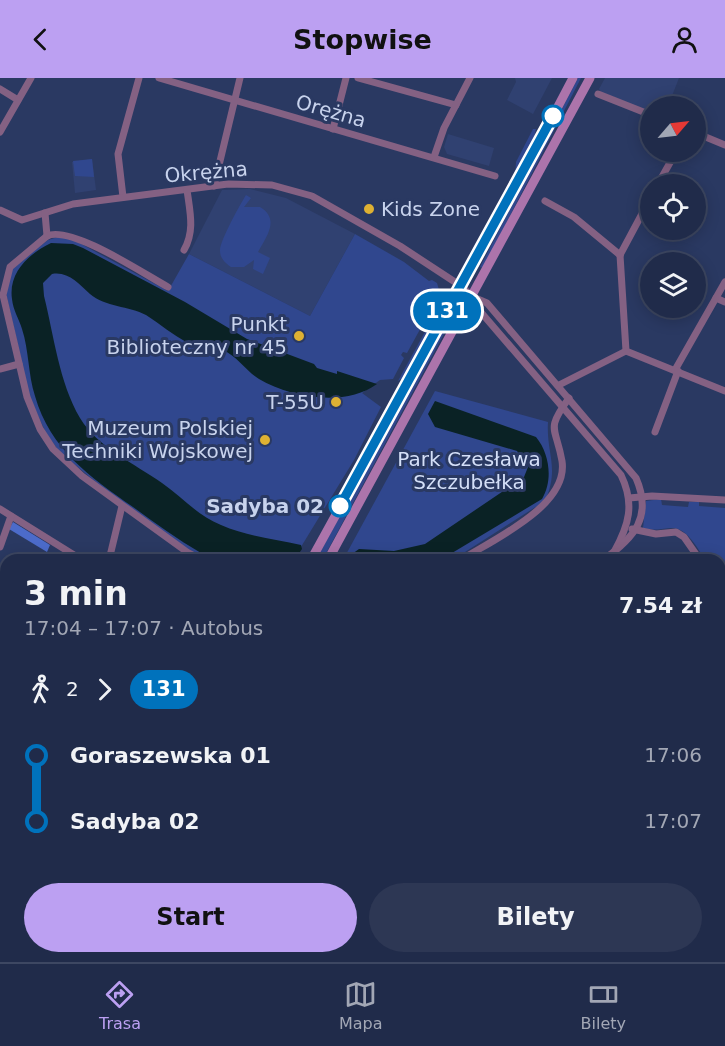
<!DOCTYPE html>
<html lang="pl">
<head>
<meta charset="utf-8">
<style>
  :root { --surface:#202b4a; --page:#2d3754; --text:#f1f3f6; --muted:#a2a7b5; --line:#3d4762; --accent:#bca0f2 }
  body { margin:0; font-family:"DejaVu Sans",sans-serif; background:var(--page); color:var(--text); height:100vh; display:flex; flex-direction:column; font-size:22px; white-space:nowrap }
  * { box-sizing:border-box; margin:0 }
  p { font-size:20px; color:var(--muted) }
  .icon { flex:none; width:33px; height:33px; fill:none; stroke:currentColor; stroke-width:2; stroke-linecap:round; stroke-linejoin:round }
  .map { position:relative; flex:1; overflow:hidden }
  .panel { position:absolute; left:0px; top:476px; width:726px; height:410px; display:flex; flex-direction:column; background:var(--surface); border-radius:18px 18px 0 0; box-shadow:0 3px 15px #0003,0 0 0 2px var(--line) }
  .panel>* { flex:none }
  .badge { padding:0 12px; border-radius:20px; font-size:21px; line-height:39px }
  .needle { width:39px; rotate:62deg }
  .controls { position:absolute; left:640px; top:18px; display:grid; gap:12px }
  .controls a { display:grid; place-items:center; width:66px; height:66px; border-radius:50%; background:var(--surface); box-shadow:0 3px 15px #0003,0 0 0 2px var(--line); font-size:30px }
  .map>.badge { position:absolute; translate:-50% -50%; box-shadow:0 0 0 3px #fff }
  .legs { display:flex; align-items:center; gap:9px; height:66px; padding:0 24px; font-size:20px }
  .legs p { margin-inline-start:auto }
  .head { display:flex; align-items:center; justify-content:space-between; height:102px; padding:0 24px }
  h1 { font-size:33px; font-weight:700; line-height:45px }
  .cta { display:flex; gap:12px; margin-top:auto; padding:12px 24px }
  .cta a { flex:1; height:69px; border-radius:36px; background:var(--accent); color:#111; font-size:24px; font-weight:700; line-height:69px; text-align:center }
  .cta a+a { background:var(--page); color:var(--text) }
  ul { padding:0 24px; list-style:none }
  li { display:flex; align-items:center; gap:21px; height:66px; font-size:22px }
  li i { display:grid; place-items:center; width:9px; height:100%; margin:0 8px; background:currentColor }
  li i::after { content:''; width:15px; height:15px; margin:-8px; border:4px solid; border-radius:50%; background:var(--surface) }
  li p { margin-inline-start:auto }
  li:first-child i { background:linear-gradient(#0000 50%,currentColor 0) }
  li:last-child i { background:linear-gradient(currentColor 50%,#0000 0) }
  header { display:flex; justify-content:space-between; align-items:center; height:78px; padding:0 24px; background:var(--accent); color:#111; font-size:27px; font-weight:700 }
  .tab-bar { display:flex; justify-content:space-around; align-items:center; height:84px; border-top:2px solid var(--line); background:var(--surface); font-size:16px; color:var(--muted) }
  .tab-bar a { display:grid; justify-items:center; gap:3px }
  .tab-bar .selected { color:var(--accent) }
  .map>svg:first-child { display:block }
  .built { fill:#304171 }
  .green { fill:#30478e }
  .forest { fill:#4c6bca }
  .water { fill:#0a2225 }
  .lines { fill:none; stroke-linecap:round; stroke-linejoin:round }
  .stream { stroke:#0a2225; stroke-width:2 }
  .canal { stroke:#0a2225; stroke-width:7 }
  .street { stroke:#846183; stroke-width:7 }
  .secondary { stroke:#ac74ab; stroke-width:9 }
  .line-1-casing { stroke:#fff; stroke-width:14 }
  .line-1 { stroke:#0072bc; stroke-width:9 }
  .stop-1-dot { fill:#fff; stroke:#0072bc; stroke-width:3 }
  .poi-dot { fill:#deb133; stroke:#2a3962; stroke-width:2 }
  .labels { text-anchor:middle; stroke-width:6; stroke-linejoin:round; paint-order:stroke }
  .street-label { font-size:20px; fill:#c8d3ed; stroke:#2a3962 }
  .poi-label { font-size:20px; fill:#c8d3ed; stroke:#2a3962; text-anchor:end }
  .park-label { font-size:20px; fill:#d4dff8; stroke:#2a3962 }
  .stop-label { font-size:20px; font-weight:bold; fill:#c8d3ed; stroke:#2a3962; text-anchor:end }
</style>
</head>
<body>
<header><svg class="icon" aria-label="back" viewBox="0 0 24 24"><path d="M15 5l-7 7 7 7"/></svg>Stopwise<svg class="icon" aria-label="person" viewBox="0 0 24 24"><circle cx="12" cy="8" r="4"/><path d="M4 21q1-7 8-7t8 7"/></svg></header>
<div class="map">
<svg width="725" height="884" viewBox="0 0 725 884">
  <rect width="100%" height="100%" fill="#2a3962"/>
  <g class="built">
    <polygon points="515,0 552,0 533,36 507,22 516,4"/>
    <polygon points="605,0 679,0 668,28 651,28 651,34 601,14 599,11"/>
    <polygon points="448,56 494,70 489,88 447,76 444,69"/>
    <polygon points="92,81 96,112 75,115 72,84"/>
    <polygon points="250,111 286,120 355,156 310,238 189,176 222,112"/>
    <polygon points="33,879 88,879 86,884 31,884"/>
    <polygon points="136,879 285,879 297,884 134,884"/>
  </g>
  <g class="green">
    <polygon points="578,0 581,0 483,190 480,189"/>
    <polygon points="533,51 536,51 533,64 515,98 516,84"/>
    <polygon points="92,81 94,99 75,98 73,83"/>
    <path d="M246,117l5,3 -7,9h16c20,12 7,29 -2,45l12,6 -7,16 -10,-5 1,-9 -10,7h-13c-6,-4 -11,-9 -11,-16 -1,-9 21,-48 26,-56z"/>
    <path d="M355,156l49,28 25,19 3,-1 5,3 3,10 -33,60 -4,-1 -2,3 3,3 -11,21 -13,1 -18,13 19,14 -27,53 -61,100 -84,-1c-48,-19 -106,-73 -148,-105l-15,-21 -16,-35 -24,-105 6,-24 3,-3 33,-26 10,-3 14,2 96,52 21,-37 121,62z"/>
    <polygon points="438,230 442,232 405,299 398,303"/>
    <polygon points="450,237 453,239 323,481 316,482"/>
    <path d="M435,313l113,31c-2,32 12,45 -3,79l-91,58 -111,1z"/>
    <path d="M661,421l1,6 26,2 1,-5h10v4l26,2v64l-5,-2v-10l-15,-1c-8,-11 -18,-32 -34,-31 -12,1 -16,3 -28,0l3,-27z"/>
    <polygon points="725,573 725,775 720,777 720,575"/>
    <polygon points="393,879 607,879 607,884 409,884"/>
  </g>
  <g class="forest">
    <polygon points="13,444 50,467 47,474 9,451"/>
    <polygon points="722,510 725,513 725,573 720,575"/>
  </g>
  <g class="water">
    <path d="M51,165l22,1 10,4 102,54 62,37 67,25 3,4 20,6v-3l40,13c-31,23 -86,14 -118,-5 -13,-8 -22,-23 -36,-29 -12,-5 -28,-4 -35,-7 -15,-8 -28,-19 -42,-28 -17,-9 -41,-8 -56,-21 -11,-10 -22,-23 -38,-20l-9,9 1,13c10,40 15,86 36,122 18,30 54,45 82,65 20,14 36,33 59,42 25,11 53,14 80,20l1,4 -7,10h-78l-16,-6c-24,-14 -46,-30 -68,-46 -43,-30 -83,-58 -98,-111 -7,-21 -6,-46 -13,-67 -3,-10 -9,-19 -10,-30 -4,-27 18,-46 39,-56z"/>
    <path d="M435,323l101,36c14,17 17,44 6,62l-100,60h-97l14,-10 35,2 31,-7 99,-67 4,-10 -11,-16 -82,-24 -7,-13z"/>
  </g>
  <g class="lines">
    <polyline class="stream" points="296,882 304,884"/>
    <polyline class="canal" points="720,583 725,581"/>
    <g class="street">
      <polyline points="159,0 495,98"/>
      <polyline points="358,0 456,27"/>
      <polyline points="0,11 18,22"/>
      <polyline points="598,16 651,37"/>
      <polyline points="333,51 346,0"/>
      <polyline points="0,54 31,0"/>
      <polyline points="696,55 725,67"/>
      <polyline points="434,79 444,50 470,0"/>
      <polyline points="658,106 676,74"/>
      <polyline points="214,108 240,0"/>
      <polyline points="123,119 118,76 139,0"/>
      <polyline points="545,123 574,139 620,177"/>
      <path d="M0,132l22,10 51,-16 155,-20 44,1 40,11 88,50 61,40 12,11 6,13 142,165c14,29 8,50 -7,77"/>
      <polyline points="45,135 47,158"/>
      <path d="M184,172c11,-19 6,-38 3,-60"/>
      <polyline points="620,177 626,273 725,313"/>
      <polyline points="620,177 651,119"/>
      <path d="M168,209c-24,-13 -97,-62 -121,-51l-37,31 -7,28 24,102 13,32 13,20 29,27 105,76 15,8"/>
      <path d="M473,219l14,6 149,175c17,39 -2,60 -33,82"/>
      <polyline points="716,220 725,224"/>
      <polyline points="0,291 19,286"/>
      <polyline points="675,292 725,204"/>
      <polyline points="559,307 626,273"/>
      <polyline points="655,354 678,293"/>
      <polyline points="629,420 652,418 725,422"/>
      <polyline points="0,431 82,482"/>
      <polyline points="632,451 656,456 676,454 684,459 700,482"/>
      <polyline points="0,469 11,438"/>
      <polyline points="109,482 122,428"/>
      <path d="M461,482c31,-20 108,-54 101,-99 -6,-35 -17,-30 7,-63"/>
      <polyline points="720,503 725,505"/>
      <polyline points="0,617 6,620"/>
      <polyline points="0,726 6,730"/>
      <polyline points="0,809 6,812"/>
      <polyline points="0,848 6,850"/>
      <polyline points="2,884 6,869"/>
    </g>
    <g class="secondary">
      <polyline points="311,482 508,124 573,0"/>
      <polyline points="328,482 590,0"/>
      <polyline points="0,757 6,760"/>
      <polyline points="312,879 328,884"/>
      <polyline points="103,884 105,879"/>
      <polyline points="120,884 122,879"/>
    </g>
  </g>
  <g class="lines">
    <defs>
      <polyline id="line-1" points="340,428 553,38"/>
    </defs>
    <use href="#line-1" class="line-1-casing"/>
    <use href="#line-1" class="line-1"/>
  </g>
  <g class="stop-1-dot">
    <circle cx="553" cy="38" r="10"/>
    <circle cx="340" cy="428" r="10"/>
  </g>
  <g class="poi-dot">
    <circle cx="369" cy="131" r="6"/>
    <circle cx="299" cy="258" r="6"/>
    <circle cx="336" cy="324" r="6"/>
    <circle cx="265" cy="362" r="6"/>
  </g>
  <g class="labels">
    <g class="street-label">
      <text transform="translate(331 33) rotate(16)" y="7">Orężna</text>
      <text transform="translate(206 94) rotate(-5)" y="7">Okrężna</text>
    </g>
    <g class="poi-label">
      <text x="381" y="138" text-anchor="start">Kids Zone</text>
      <text x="287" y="253">Punkt<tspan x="287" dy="23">Biblioteczny nr 45</tspan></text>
      <text x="324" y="331">T-55U</text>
      <text x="253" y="357">Muzeum Polskiej<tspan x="253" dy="23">Techniki Wojskowej</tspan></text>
    </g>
    <g class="park-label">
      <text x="469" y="388">Park Czesława<tspan x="469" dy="23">Szczubełka</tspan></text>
    </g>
    <g class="stop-label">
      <text x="324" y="435">Sadyba 02</text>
    </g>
  </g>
</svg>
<div class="controls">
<a><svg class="needle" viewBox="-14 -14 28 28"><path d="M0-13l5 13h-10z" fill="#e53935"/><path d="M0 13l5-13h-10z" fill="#a2a7b5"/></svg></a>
<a><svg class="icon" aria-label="locate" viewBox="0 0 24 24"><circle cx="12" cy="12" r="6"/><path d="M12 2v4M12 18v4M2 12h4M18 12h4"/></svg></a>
<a><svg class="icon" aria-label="layers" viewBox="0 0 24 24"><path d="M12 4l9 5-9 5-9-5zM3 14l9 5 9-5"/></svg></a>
</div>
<b class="badge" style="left:447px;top:233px;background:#0072bc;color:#fff">131</b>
<section class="panel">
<div class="head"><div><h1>3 min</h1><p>17:04 – 17:07 · Autobus</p></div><b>7.54 zł</b></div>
<div class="legs"><svg class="icon" aria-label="walk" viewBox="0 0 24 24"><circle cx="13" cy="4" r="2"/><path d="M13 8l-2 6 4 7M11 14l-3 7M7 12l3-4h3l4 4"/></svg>2<svg class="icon" aria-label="forward" viewBox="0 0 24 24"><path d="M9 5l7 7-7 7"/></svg><b class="badge" style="background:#0072bc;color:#fff">131</b></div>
<ul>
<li><i style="color:#0072bc"></i><b>Goraszewska 01</b><p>17:06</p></li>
<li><i style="color:#0072bc"></i><b>Sadyba 02</b><p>17:07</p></li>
</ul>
<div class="cta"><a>Start</a><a>Bilety</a></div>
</section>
</div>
<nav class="tab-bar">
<a class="selected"><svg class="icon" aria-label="directions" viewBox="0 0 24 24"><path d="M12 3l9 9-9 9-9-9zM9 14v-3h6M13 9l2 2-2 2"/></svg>Trasa</a>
<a><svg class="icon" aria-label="map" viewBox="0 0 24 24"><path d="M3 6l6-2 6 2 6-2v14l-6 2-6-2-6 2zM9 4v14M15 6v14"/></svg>Mapa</a>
<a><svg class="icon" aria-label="tickets" viewBox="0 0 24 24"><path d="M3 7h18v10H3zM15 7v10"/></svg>Bilety</a>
</nav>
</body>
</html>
